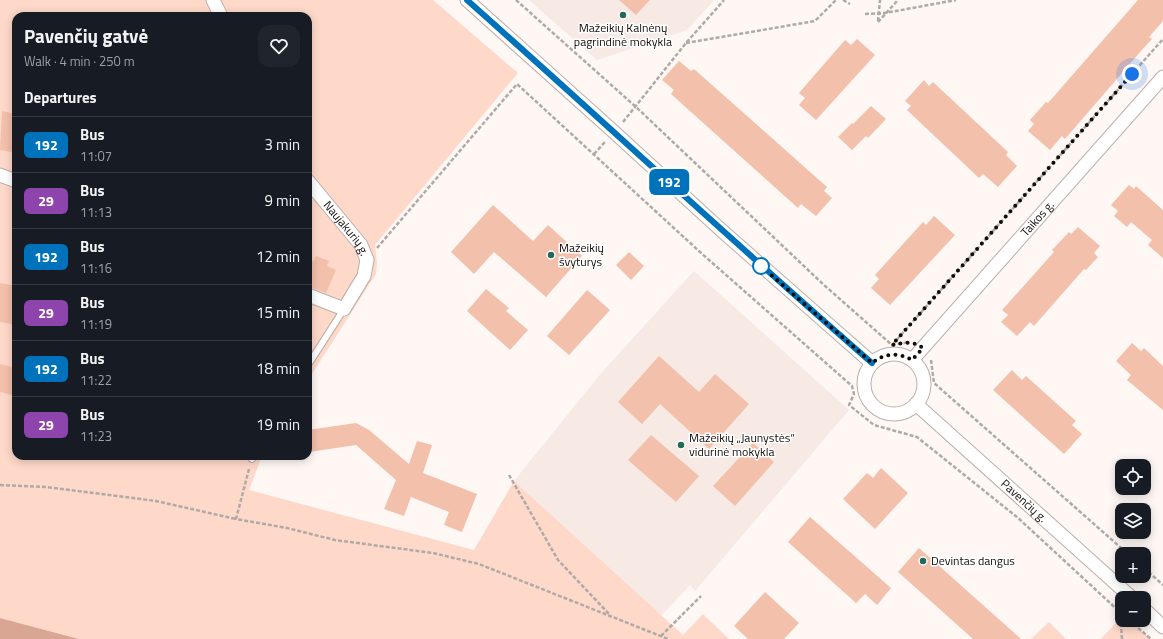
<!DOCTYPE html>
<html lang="en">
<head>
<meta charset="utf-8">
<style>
  :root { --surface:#171b24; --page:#20242c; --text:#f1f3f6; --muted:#9ea1a6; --line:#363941 }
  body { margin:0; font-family:"Titillium Web",sans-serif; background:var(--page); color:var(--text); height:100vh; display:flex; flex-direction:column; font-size:15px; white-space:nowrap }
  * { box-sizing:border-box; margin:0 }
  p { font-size:13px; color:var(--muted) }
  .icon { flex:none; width:22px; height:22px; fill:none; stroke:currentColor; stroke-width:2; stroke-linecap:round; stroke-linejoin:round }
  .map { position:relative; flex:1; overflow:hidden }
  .drawer { position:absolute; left:12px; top:12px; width:300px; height:448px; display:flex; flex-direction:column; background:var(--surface); border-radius:12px; box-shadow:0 2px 10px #0003 }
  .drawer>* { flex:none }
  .badge { padding:0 8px; border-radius:6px; font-size:14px; line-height:26px }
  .tools { position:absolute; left:1115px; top:459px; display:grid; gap:8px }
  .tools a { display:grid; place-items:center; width:36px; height:36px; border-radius:8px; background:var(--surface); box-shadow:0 2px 10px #0003; font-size:20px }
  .you { position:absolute; width:20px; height:20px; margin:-10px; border:3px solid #fff; border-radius:50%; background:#1a73e8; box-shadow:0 0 0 6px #1a73e833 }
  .map>.badge { position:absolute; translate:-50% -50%; box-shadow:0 0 0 2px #fff }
  h2 { padding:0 12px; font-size:15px; line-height:36px }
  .round { display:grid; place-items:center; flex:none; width:42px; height:42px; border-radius:12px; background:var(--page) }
  .head { display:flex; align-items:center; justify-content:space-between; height:68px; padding:0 12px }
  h1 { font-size:19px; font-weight:700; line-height:30px }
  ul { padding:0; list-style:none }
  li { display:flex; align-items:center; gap:12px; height:56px; padding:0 12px; border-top:1px solid var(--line) }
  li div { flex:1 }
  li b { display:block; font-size:15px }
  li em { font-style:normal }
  li .badge { min-width:44px; font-weight:700; text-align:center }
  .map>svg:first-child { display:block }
  .built { fill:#f7e9e3 }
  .green { fill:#fed9ca }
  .water { fill:#d8a693 }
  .building { fill:#f3c0ac }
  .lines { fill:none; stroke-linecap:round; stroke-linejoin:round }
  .service-casing { stroke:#beaea8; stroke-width:8 }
  .minor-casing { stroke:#beaea8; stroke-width:15 }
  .path { stroke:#b0aaa7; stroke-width:2.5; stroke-dasharray:4 2; stroke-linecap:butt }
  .service { stroke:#fff; stroke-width:6 }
  .minor { stroke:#fff; stroke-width:13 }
  .line-casing { stroke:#fff; stroke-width:9 }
  .line { stroke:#0072bc; stroke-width:6 }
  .walk { stroke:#120d0b; stroke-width:4; stroke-dasharray:0 7.2 }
  .poi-dot { fill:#25695b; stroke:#fff; stroke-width:1.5 }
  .stop-dot { fill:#fff; stroke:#0072bc; stroke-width:2 }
  .labels { text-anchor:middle; stroke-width:3; stroke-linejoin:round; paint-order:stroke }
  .poi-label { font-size:12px; fill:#120d0b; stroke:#fff; text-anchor:start }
  .street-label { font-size:12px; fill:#120d0b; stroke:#fff }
</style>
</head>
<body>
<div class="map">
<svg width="1163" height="639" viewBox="0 0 1163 639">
  <rect width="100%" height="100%" fill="#fef7f4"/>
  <g class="built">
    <polygon points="529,0 714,0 687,30 597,60"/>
    <polygon points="694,271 849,410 695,591 690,585 661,616 514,481 602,372"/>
  </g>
  <g class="green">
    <polygon points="0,0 433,0 518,73 375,245 377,263 376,274 308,380 308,16 16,16 16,456 262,456 249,490 474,550 514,481 683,635 703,614 729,639 79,639 0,618"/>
    <polygon points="1122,616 1122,620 1129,620 1151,639 1101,639"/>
    <polygon points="1049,622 1066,639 1031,639"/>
  </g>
  <polygon class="water" points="0,618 79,639 0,639"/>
  <g class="building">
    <polygon points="619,0 650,0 636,15"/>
    <polygon points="1138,0 1163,0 1163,21 1149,37 1152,39 1141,51 1065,139 1062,136 1050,150 1028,131 1034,124 1030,120 1046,102 1048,103"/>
    <polygon points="857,39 875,55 816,120 799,105 805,98 799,93 845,40 851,45"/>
    <polygon points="679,61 691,71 694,69 827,187 824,191 832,198 816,216 801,204 798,208 671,94 674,90 662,80"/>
    <polygon points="924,80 929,86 933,82 1008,152 1006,155 1017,166 998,187 983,174 979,178 907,110 911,106 905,101"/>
    <polygon points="871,106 886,119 868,138 866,136 852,150 838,137 852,123 853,124"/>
    <polygon points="2,111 16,114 16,153 0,150"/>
    <polygon points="1129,185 1134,189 1136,186 1163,210 1163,258 1148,245 1152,240 1131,222 1127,227 1114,216 1118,211 1111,205"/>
    <polygon points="493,205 533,241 548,225 582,256 546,297 494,252 474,274 451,252"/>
    <polygon points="934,216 955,235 890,305 871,288 879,279 875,275 923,222 926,225"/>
    <polygon points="1078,227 1100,246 1094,253 1098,257 1086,270 1084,269 1034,326 1030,322 1017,336 1001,322 1008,315 1002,310 1054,252 1052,250 1069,232 1071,234"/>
    <polygon points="629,252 644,266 631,280 616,265"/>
    <polygon points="316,256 329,261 327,266 336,270 326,293 308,286 308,258 314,261"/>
    <polygon points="0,283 16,286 16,325 0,322"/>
    <polygon points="486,289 509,308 506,311 528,330 510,350 467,311"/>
    <polygon points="587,290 610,310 569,355 547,336"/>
    <polygon points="1132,343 1141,351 1144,348 1163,366 1163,410 1127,380 1131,375 1116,361"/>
    <polygon points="659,356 699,392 715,374 749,404 709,449 660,404 642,424 618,402"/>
    <polygon points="0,364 16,368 16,396 0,392"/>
    <polygon points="1012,370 1022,380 1026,376 1076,421 1072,425 1082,434 1064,454 993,390"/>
    <polygon points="356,423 369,430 409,464 417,441 432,445 423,473 477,494 462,532 444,525 449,512 411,497 404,516 384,509 396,480 356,445 309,452 308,430"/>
    <polygon points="651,435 699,476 676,502 628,460"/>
    <polygon points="753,443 774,462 735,506 713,486"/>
    <polygon points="881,468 908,493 875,529 843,499 867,473 873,478"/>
    <polygon points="810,517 891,588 877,605 865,594 856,603 788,542"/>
    <polygon points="919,548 1021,639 973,639 925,596 898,572"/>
    <polygon points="765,592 799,623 784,639 748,639 734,626"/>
  </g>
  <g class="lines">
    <defs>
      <g id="service">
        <polyline points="308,365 344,309"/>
        <polyline points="252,459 253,456"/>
      </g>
      <g id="minor">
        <polyline points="213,0 221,16"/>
        <polyline points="467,0 614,132 720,229 872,363"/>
        <polyline points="0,175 16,181"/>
        <path id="s1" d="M308,181l53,64 6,15 -3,16 -20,33 -36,-14"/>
        <circle cx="894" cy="384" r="30"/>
        <path id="s2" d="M912,360l251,-283"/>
        <path id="s3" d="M916,404l216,194"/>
        <polyline points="1144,609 1163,627"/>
      </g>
    </defs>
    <use href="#service" class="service-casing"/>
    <use href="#minor" class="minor-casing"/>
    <g class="path">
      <polyline points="516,0 636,107 824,285 892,345 909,342"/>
      <polyline points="843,0 850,4"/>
      <polyline points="865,14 885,13 956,0"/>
      <polyline points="878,21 880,0"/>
      <polyline points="878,22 898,0"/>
      <polyline points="686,43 815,21 836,0"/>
      <polyline points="623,122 686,43 724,0"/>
      <polyline points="594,154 605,142"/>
      <polyline points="377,248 517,84 700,252 852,386 854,394 849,405 874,425 917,437 1017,517 1122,614"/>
      <polyline points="893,344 1163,39"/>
      <polyline points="931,360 934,383 1128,554"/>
      <polyline points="249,469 236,519 287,528 335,540 433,553 479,564 668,639"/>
      <polyline points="509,475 558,560 610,615"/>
      <polyline points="0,485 46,487 156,501 236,519"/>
      <polyline points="1144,568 1163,585"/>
      <polyline points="1129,620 1151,639"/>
      <polyline points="661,636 701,596"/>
      <polyline points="1122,639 1121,626 1127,620"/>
    </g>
    <use href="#service" class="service"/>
    <use href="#minor" class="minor"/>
  </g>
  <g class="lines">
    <defs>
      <path id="line" d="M467,0c135,120 268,244 405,363"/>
    </defs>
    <use href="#line" class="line-casing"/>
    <use href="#line" class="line"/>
    <path class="walk" d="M761,266l111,97c13,-10 26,-11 40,-3l11,-12c-11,-8 -19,-5 -31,-3l240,-271"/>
  </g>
  <g class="poi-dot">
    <circle cx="623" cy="15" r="4"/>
    <circle cx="551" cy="255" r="4"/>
    <circle cx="681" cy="445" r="4"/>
    <circle cx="923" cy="561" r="4"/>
  </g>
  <circle class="stop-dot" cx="761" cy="266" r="8"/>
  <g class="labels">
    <g class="poi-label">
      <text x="623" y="32" text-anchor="middle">Mažeikių Kalnėnų<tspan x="623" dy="14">pagrindinė mokykla</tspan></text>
      <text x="559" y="252">Mažeikių<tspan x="559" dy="14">švyturys</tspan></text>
      <text x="689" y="442">Mažeikių „Jaunystės“<tspan x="689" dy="14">vidurinė mokykla</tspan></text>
      <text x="931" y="565">Devintas dangus</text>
    </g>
    <g class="street-label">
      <text dy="4" stroke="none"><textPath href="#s2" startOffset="189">Taikos g.</textPath></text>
      <text dy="4" stroke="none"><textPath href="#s1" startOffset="61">Naujakurių g.</textPath></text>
      <text dy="4" stroke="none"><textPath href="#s3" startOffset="145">Pavenčių g.</textPath></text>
    </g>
  </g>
</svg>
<div class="tools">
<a><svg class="icon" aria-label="locate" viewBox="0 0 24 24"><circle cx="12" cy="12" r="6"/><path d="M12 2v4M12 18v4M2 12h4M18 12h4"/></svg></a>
<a><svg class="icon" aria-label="layers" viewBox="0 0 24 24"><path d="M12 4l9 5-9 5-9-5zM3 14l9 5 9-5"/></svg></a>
<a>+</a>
<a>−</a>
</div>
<div class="you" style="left:1132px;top:74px"></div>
<b class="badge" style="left:669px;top:182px;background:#0072bc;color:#fff">192</b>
<section class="drawer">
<div class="head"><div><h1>Pavenčių gatvė</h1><p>Walk · 4 min · 250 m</p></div><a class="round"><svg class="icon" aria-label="heart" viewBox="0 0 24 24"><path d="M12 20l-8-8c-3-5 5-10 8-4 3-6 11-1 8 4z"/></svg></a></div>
<h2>Departures</h2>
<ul>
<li><span class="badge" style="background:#0072bc;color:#fff">192</span><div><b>Bus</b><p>11:07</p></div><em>3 min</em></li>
<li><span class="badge" style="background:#8e44ad;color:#fff">29</span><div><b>Bus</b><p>11:13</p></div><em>9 min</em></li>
<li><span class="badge" style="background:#0072bc;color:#fff">192</span><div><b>Bus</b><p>11:16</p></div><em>12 min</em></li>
<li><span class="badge" style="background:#8e44ad;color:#fff">29</span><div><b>Bus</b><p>11:19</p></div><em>15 min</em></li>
<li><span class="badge" style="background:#0072bc;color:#fff">192</span><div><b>Bus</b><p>11:22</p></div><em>18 min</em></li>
<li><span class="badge" style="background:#8e44ad;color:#fff">29</span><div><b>Bus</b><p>11:23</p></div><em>19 min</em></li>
</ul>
</section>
</div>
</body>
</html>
